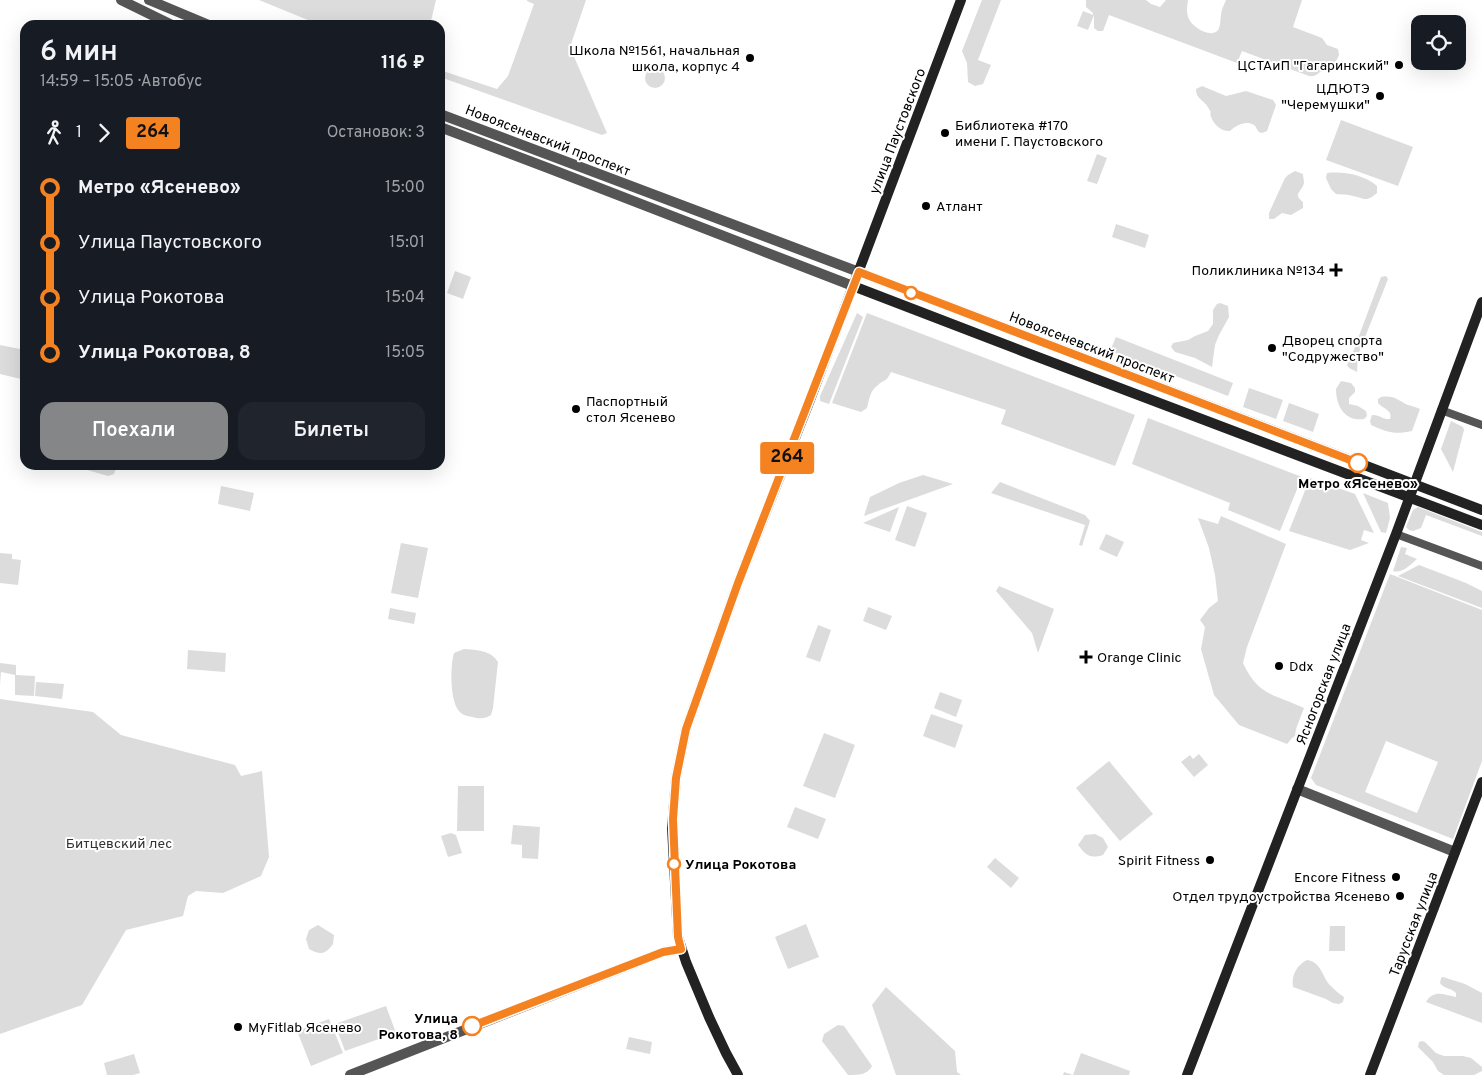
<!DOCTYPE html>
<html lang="ru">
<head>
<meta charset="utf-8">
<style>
  :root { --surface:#171b24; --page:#20242c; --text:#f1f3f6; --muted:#9ea1a6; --accent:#858687 }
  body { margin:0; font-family:Overpass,sans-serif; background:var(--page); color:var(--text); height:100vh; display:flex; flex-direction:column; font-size:19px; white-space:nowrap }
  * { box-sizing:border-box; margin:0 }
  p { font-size:16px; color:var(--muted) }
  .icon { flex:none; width:28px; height:28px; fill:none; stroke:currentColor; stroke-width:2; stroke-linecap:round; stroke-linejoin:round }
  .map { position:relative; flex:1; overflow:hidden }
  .drawer { position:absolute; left:20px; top:20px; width:425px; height:450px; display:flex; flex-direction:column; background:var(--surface); border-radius:15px; box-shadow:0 5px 20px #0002 }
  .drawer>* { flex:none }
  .badge { padding:0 10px; border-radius:4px; font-size:18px; line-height:32px }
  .buttons { position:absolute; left:1411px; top:15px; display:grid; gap:10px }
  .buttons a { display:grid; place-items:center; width:55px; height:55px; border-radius:10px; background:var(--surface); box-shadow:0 5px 20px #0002; font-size:25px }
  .map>.badge { position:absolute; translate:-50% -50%; box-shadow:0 0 0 2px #fff }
  .legs { display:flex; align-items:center; gap:8px; height:55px; padding:0 20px; font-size:16px }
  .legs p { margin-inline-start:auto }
  .headline { display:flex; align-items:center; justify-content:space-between; height:85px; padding:0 20px }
  h1 { font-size:28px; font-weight:600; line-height:38px }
  .cta { display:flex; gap:10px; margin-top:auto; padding:10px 20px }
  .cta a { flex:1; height:58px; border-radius:15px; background:var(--accent); color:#fff; font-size:20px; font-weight:600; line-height:58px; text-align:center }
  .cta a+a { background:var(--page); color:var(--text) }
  ul { padding:0 20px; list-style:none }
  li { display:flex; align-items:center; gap:18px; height:55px; font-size:19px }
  li i { display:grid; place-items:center; width:8px; height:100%; margin:0 6px; background:currentColor }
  li i::after { content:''; width:12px; height:12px; margin:-6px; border:4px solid; border-radius:50%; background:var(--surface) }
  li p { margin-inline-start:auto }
  li:first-child i { background:linear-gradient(#0000 50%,currentColor 0) }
  li:last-child i { background:linear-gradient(currentColor 50%,#0000 0) }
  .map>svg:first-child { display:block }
  .green { fill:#dcdcdc; fill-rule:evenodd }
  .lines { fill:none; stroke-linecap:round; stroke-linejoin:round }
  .minor { stroke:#555; stroke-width:8 }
  .tertiary { stroke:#555; stroke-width:10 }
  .secondary { stroke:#222; stroke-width:10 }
  .line-1-casing { stroke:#fff; stroke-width:11 }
  .line-1 { stroke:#f58220; stroke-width:8 }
  .poi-dot { fill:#000; stroke:#fff; stroke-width:2 }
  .stop-1-dot { fill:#fff; stroke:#f58220; stroke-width:2.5 }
  .labels { text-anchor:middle; stroke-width:4; stroke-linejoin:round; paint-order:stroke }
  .poi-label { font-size:14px; fill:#000; stroke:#fff; text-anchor:end }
  .street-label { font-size:14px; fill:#000; stroke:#fff }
  .stop-label { font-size:14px; font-weight:bold; fill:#000; stroke:#fff }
  .park-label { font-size:14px; fill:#333; stroke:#fff }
</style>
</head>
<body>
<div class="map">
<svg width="1482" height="1075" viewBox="0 0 1482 1075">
  <rect width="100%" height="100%" fill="#fff"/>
  <g class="green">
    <polygon points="259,0 436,0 430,25 320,25"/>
    <polygon points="527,0 586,0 571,44 572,52 607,133 602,135 440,77 440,70 497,89 508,76 534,4 527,1"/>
    <polygon points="982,0 1001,0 978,60 991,65 983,84 975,86 968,82 967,63 962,51"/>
    <path d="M1086,0h60l5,4 9,3 6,-7h22c-1,6 -2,13 1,19 3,8 22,20 29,11 3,-5 2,-10 3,-15 0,-5 3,-10 5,-15h76l-9,27 29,11 5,7 11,4 1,6c-4,10 -7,9 -15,14 -6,4 -7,8 -15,7l-67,-25 -5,12 -128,-48 -6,16h-5l-4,-3v-13l-6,15 -11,-4 6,-15 10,4v-2l-7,-6z"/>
    <circle cx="655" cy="78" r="10"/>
    <path d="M1202,86l24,10 20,-5 27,9 3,5 -9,26c-3,1 -5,3 -8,1 -2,-2 -3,-6 -5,-7 -9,-5 -18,1 -24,6 -8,1 -16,-6 -19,-14 -2,-7 2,-2 -2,-8 -4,-9 -13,-9 -13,-20z"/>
    <polygon points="1341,120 1413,147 1398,186 1326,160"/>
    <polygon points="1097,154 1107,158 1097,184 1087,181"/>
    <path d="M1295,171l8,3c0,3 1,6 1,9 -2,9 -12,11 -1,19v6l-12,7 -9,-2 -8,6h-5v-6l16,-35 3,-3z"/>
    <path d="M1327,173c16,-2 38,2 50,13v7c-11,9 -11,6 -24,3 -5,-2 -12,-1 -17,-2l-5,-5 -5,-11z"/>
    <polygon points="1116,224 1149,235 1145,248 1112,237"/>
    <polygon points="455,271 471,277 463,299 447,293"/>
    <polygon points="1386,276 1388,279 1358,355 1357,372 1349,368 1347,365 1353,352 1381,277"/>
    <polygon points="1220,303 1228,306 1229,317 1219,335 1215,345 1212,367 1195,358 1175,352 1171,347 1173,343 1188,340 1195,336 1208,331 1213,324 1213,310 1217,304"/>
    <polygon points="857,313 863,317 829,404 820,401 820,396"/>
    <path d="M867,313l268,102 -20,51 -114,-42 5,-14 -115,-38c-6,12 -6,6 -14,14 -7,5 -8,14 -10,22l-6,4 -29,-9z"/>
    <polygon points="1116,337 1233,383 1228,396 1110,351"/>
    <polygon points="0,345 25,350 25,380 0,374"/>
    <path d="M1341,381l10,2 4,5v4l-6,6v6l9,2 8,5 1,5 -3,3c-19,3 -28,-13 -28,-30z"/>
    <polygon points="1249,388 1283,400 1276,419 1243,407"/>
    <path d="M1381,397c14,-2 16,3 27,8 4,1 8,2 12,4l-8,22c-17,4 -26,1 -41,-6l-1,-4 2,-6c7,-1 11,5 18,4 3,-9 -7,-10 -12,-16v-4z"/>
    <polygon points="1289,403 1319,414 1313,432 1283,421"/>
    <polygon points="1148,418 1302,477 1280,531 1228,510 1230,503 1132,464"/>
    <polygon points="1451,421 1463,427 1464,430 1453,472 1441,449"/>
    <polygon points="70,465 117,465 114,474 108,476"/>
    <polygon points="923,475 953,484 864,516 870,497 899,483"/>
    <polygon points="1310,478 1355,494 1374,533 1364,530 1361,540 1369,543 1350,550 1289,531"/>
    <polygon points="1000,482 1085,515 1090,521 1082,546 1079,545 1085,525 991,493"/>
    <polygon points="221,486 254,493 250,511 218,504"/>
    <polygon points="1363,493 1388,503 1390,518 1386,533 1381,532"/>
    <polygon points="907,506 927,513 915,547 895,540"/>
    <polygon points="899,507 890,532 863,523"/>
    <polygon points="1418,507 1482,532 1482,536 1426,515 1421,528 1413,531 1409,530 1406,527 1413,510"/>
    <path d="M1221,516l65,28 -39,103 -4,16c15,33 31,31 61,45l-8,21 -1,7 -3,2 -5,6 -48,-19 -25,-30 -13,-46 4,-22 -5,-7 9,-12 9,-7 -3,-26 -6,-27 -11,-30 20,6z"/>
    <polygon points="1106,534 1124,542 1117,557 1099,549"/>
    <polygon points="401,543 428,548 418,598 391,593"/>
    <path d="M1401,547l6,1 -2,6 12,5c-7,6 -15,15 -24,12z"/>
    <polygon points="0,553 12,554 12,559 21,560 18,585 0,583"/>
    <polygon points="1419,565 1466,583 1482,591 1482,608 1398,576"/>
    <path d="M1390,574l92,36v151l-29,78 -137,-54 -5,-7zM1386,741l52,21 -21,51 -52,-21z"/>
    <polygon points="999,586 1054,609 1038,653 1032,633 996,591"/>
    <polygon points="868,607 892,616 886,630 863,621"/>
    <polygon points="390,608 416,613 414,624 388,619"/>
    <polygon points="818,625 831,630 820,662 806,657"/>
    <path d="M464,649c12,1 27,1 34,13l-5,46 -2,7c-6,4 -11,4 -19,2 -5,-1 -10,-2 -13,-6 -9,-10 -9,-45 -5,-58z"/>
    <polygon points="188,650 226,653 225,672 187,669"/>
    <polygon points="0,663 16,665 16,675 35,676 34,696 15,695 15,675 1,672 0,685"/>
    <polygon points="36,682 64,684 62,699 35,696"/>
    <polygon points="940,692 962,700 956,717 934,708"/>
    <polygon points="0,699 93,712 121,735 235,765 241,776 262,771 269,857 261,876 223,893 196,891 188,896 183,916 126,930 82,1005 0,1034"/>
    <polygon points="931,714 963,725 955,748 923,736"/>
    <polygon points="824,733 855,745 835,798 803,786"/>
    <polygon points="1199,754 1208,765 1194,777 1181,762 1190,755 1193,759"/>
    <polygon points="1109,761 1153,814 1120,841 1076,788"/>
    <polygon points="458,786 484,786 484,831 457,831"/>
    <polygon points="795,807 826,819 818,839 787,827"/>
    <polygon points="513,825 540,827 538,859 522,858 522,845 511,844"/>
    <polygon points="451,833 456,835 462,853 448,857 441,836"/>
    <path d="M1095,834l8,4 5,9 -5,8c-14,4 -17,0 -25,-10l7,-10z"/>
    <polygon points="995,858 1019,878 1011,888 987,867"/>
    <polygon points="806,924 819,957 788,969 775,937"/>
    <path d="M318,925l16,10 -1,9c-8,11 -13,11 -24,5l-3,-10 3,-9z"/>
    <polygon points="1330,926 1345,926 1345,951 1329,951"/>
    <path d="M1307,960c15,2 15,18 24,26 4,4 8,8 13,11l-1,5 -4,2 -6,-1 -7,-4 -33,-12c-2,-12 4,-22 14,-27z"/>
    <path d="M1443,977l22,7 17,9v30l-56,-21c8,-13 18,-7 30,-5v-4c-4,-5 -12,-4 -16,-10l1,-5z"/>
    <polygon points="886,987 955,1051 957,1072 961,1075 896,1075 872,1005"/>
    <polygon points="386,1006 396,1033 345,1051 335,1024"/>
    <polygon points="329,1019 343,1053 311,1066 297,1031"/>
    <path d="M838,1025l6,1 28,40c-5,9 -13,9 -24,9l-26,-34 2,-7z"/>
    <polygon points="629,1037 652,1042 650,1054 626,1049"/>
    <polygon points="1422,1041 1425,1042 1436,1053 1444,1056 1463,1056 1471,1058 1482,1067 1482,1071 1474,1075 1444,1075 1438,1071 1433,1062 1418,1047 1419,1042"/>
    <polygon points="1081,1053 1130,1071 1129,1075 1063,1075 1064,1072 1073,1075"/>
    <polygon points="134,1054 140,1073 133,1075 107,1075 104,1063"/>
  </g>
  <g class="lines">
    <g class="minor">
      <polyline points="1441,410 1482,425"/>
      <polyline points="1396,534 1482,566"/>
    </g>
    <g class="tertiary">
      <polyline points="121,0 172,25"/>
      <polyline points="149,0 209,25"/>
      <polyline points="440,114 859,272"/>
      <polyline points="440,127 548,168 853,286"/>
      <polyline points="1297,789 1455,852"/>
      <polyline points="350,1075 663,952 681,949"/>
    </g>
    <g class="secondary">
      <polyline points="859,272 1482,510"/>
      <polyline points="853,286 1022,351 1482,525"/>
      <polyline points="738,1075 726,1053 709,1017 686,962 678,937 672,828 676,778 686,729 738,583 810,400 961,0"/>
      <polyline points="1187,1075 1396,534 1482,302"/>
      <polyline points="1370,1075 1482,782"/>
    </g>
  </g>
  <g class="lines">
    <defs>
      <polyline id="line-1" points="472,1026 663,952 681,949 678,937 673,819 676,778 686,729 738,583 859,272 1358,463"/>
    </defs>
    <use href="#line-1" class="line-1-casing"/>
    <use href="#line-1" class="line-1"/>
  </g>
  <g class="poi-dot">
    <circle cx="750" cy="58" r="5"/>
    <circle cx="1399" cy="65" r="5"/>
    <circle cx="1380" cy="96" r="5"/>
    <circle cx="945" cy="133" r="5"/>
    <circle cx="926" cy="206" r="5"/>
    <path d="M1333.5 262.5h5v5h5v5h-5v5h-5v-5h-5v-5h5z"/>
    <circle cx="1272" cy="348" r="5"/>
    <circle cx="576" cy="409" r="5"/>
    <path d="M1083.5 649.5h5v5h5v5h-5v5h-5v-5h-5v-5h5z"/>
    <circle cx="1279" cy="666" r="5"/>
    <circle cx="1210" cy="860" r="5"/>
    <circle cx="1396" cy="877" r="5"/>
    <circle cx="1400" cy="896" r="5"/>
    <circle cx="238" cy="1027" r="5"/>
  </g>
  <g class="stop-1-dot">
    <circle cx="911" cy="293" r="6"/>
    <circle cx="1358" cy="463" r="9"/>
    <circle cx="674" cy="864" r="6"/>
    <circle cx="472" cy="1026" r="9"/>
  </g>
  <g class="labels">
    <g class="poi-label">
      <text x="740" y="55">Школа №1561, начальная<tspan x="740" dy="16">школа, корпус 4</tspan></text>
      <text x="1389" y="70">ЦСТАиП "Гагаринский"</text>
      <text x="1370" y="93">ЦДЮТЭ<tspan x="1370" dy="16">"Черемушки"</tspan></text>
      <text x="955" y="130" text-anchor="start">Библиотека #170<tspan x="955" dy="16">имени Г. Паустовского</tspan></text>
      <text x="936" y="211" text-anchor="start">Атлант</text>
      <text x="1325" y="275">Поликлиника №134</text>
      <text x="1282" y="345" text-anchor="start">Дворец спорта<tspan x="1282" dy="16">"Содружество"</tspan></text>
      <text x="586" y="406" text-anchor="start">Паспортный<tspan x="586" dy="16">стол Ясенево</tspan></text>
      <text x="1097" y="662" text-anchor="start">Orange Clinic</text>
      <text x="1289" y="671" text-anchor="start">Ddx</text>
      <text x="1200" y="865">Spirit Fitness</text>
      <text x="1386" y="882">Encore Fitness</text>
      <text x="1390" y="901">Отдел трудоустройства Ясенево</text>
      <text x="248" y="1032" text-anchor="start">MyFitlab Ясенево</text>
    </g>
    <g class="street-label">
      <text transform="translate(897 131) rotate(-69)" y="5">улица Паустовского</text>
      <text transform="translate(548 140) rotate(21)" y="5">Новоясеневский проспект</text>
      <text transform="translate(1092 347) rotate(21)" y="5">Новоясеневский проспект</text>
      <text transform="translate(1323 684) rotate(-69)" y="5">Ясногорская улица</text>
      <text transform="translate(1413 924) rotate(-69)" y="5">Тарусская улица</text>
    </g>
    <g class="stop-label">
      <text x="1358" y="488">Метро «Ясенево»</text>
      <text x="685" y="869" text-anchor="start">Улица Рокотова</text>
      <text x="458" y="1023" text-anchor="end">Улица<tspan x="458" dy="16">Рокотова, 8</tspan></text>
    </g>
    <g class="park-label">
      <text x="119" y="848">Битцевский лес</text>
    </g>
  </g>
</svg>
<div class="buttons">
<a><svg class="icon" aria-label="locate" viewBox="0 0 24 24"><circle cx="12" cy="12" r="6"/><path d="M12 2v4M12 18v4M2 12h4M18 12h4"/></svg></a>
</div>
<b class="badge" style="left:787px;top:458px;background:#f58220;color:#111">264</b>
<section class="drawer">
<div class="headline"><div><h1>6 мин</h1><p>14:59 – 15:05 · Автобус</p></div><b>116 ₽</b></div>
<div class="legs"><svg class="icon" aria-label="walk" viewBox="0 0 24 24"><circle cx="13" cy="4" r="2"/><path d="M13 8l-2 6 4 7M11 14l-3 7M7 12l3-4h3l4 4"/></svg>1<svg class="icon" aria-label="forward" viewBox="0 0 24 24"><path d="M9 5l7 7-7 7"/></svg><b class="badge" style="background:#f58220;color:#111">264</b><p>Остановок: 3</p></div>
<ul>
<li><i style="color:#f58220"></i><b>Метро «Ясенево»</b><p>15:00</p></li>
<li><i style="color:#f58220"></i><span>Улица Паустовского</span><p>15:01</p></li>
<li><i style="color:#f58220"></i><span>Улица Рокотова</span><p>15:04</p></li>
<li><i style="color:#f58220"></i><b>Улица Рокотова, 8</b><p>15:05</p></li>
</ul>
<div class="cta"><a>Поехали</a><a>Билеты</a></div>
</section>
</div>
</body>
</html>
